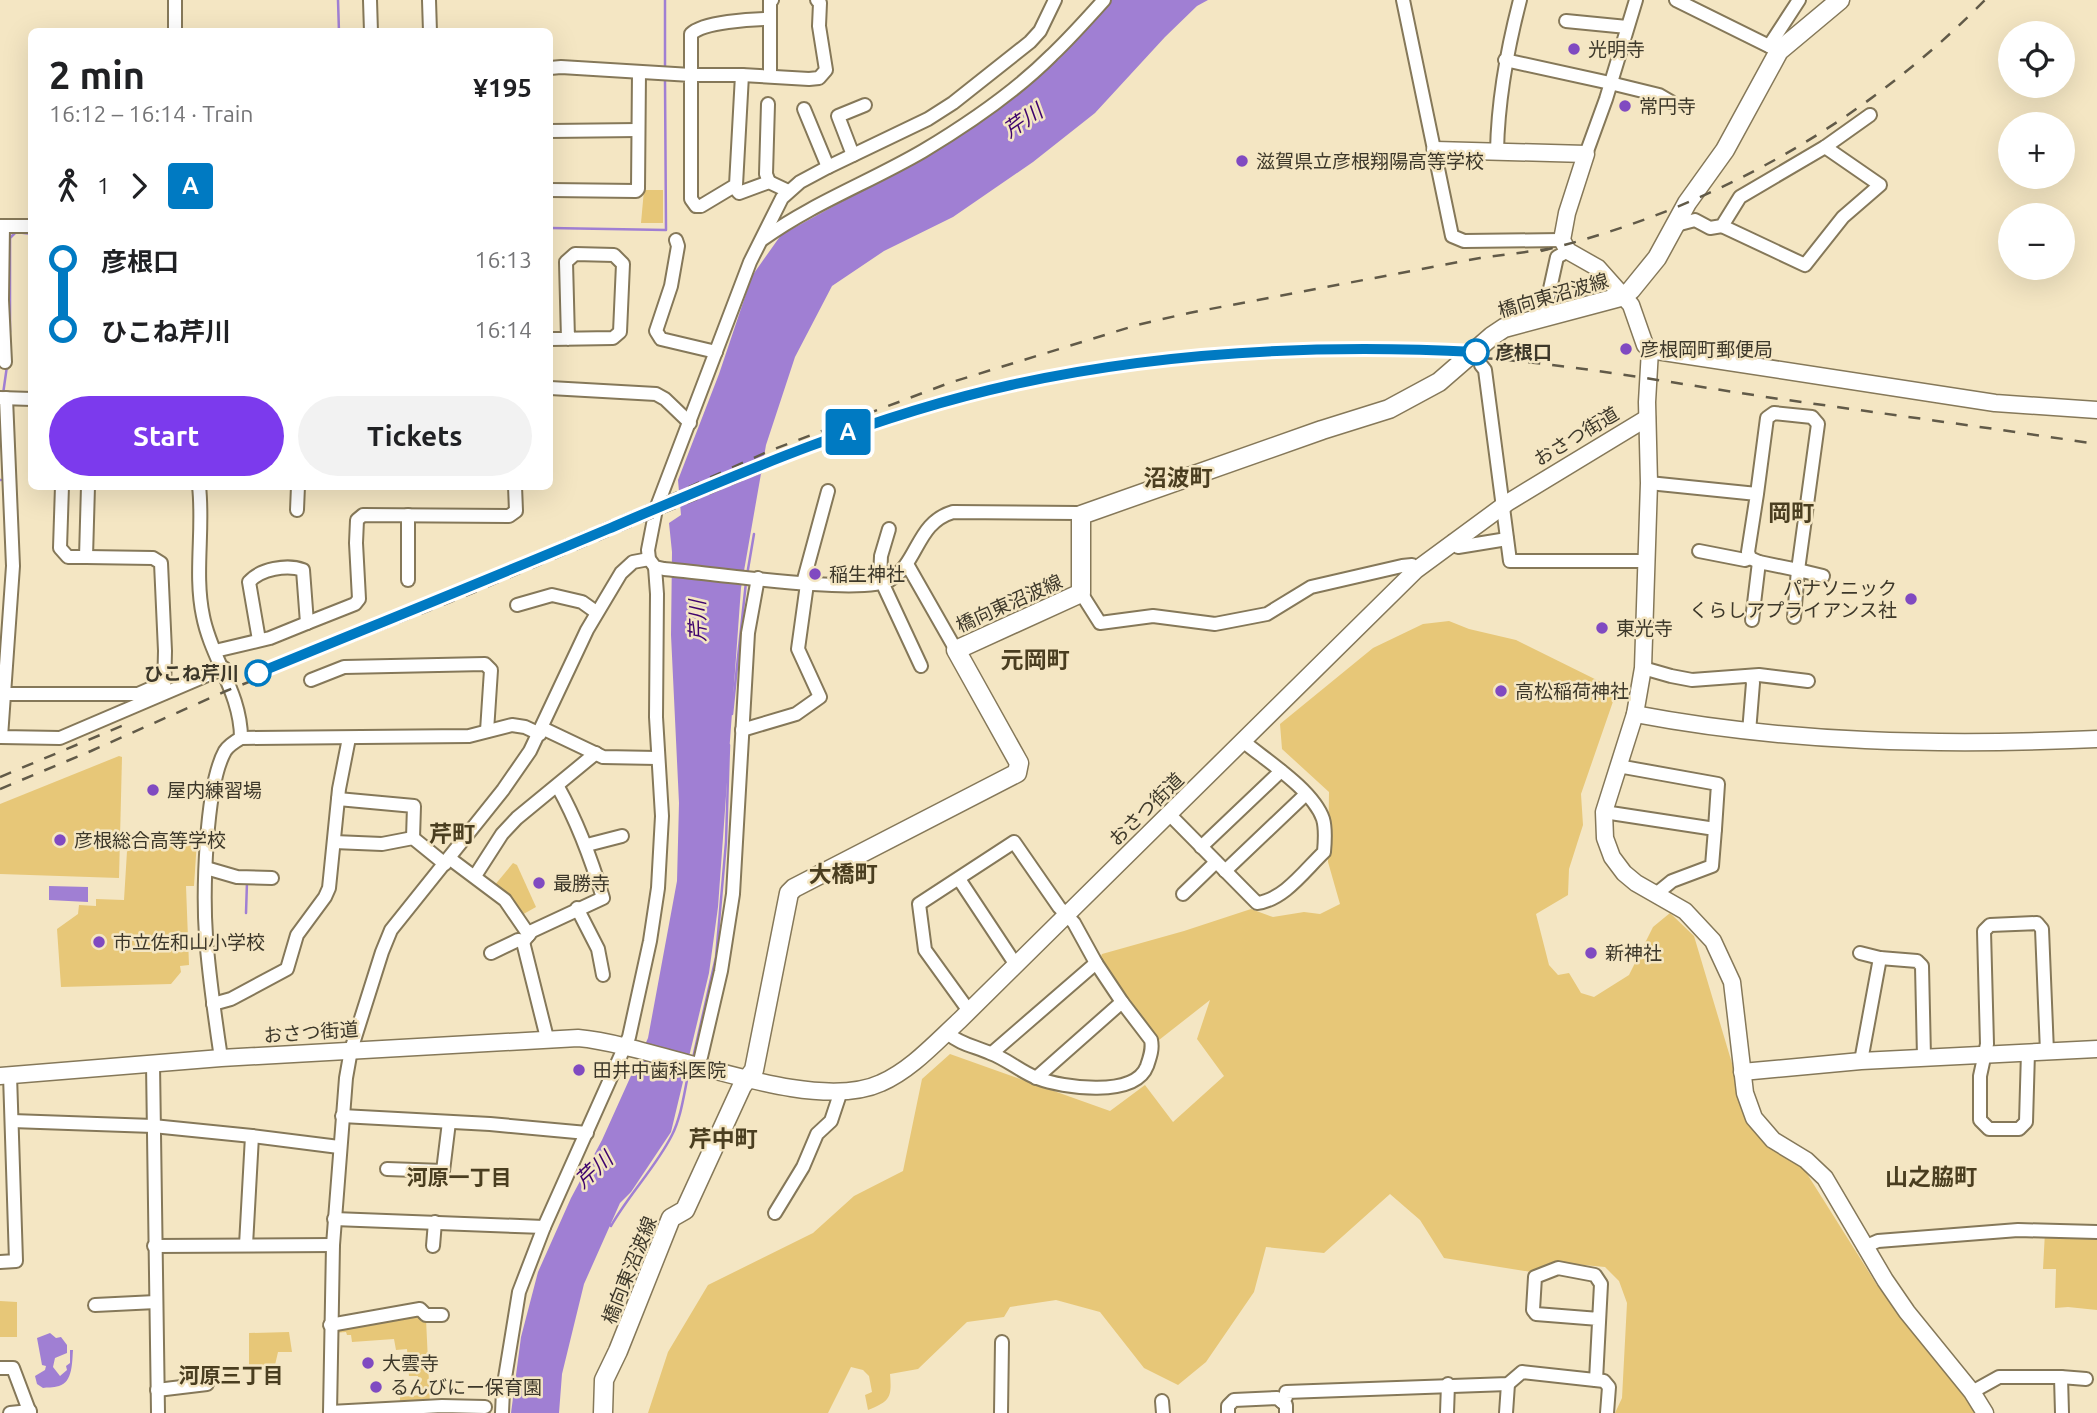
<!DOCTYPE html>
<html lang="en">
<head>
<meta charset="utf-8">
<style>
  :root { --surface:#fff; --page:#f2f2f2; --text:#202124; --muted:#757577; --accent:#7c3aed }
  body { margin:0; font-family:Ubuntu,"Noto Sans JP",sans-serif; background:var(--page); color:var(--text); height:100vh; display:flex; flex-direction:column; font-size:26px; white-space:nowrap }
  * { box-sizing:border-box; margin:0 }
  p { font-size:23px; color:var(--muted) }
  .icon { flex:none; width:38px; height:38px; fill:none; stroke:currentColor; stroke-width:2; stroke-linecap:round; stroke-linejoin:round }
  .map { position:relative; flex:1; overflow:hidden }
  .panel { position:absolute; left:28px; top:28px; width:525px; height:462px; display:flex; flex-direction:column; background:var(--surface); border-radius:10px; box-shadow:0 7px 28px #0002 }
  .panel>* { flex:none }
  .badge { padding:0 14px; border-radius:5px; font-size:24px; line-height:46px }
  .tools { position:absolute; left:1998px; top:21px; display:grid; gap:14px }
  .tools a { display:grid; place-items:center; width:77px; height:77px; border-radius:50%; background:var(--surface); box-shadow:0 7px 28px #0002; font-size:35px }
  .map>.badge { position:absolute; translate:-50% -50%; box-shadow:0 0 0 4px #fff }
  .legs { display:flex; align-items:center; gap:10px; height:77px; padding:0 21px; font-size:23px }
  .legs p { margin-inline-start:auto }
  .summary { display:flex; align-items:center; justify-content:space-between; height:119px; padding:0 21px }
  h1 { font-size:38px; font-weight:600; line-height:52px }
  .button { display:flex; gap:14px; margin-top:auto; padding:14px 21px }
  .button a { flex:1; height:80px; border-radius:42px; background:var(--accent); color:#fff; font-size:28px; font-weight:600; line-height:80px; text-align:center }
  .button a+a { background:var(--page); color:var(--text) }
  ul { padding:0 21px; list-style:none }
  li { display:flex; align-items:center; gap:24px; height:70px; font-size:26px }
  li i { display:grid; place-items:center; width:10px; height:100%; margin:0 9px; background:currentColor }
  li i::after { content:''; width:18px; height:18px; margin:-9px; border:5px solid; border-radius:50%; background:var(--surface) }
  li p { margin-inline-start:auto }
  li:first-child i { background:linear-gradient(#0000 50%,currentColor 0) }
  li:last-child i { background:linear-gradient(currentColor 50%,#0000 0) }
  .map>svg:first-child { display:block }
  .green { fill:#e7c778 }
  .water { fill:#a07fd3 }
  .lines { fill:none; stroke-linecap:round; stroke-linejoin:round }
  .stream { stroke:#a07fd3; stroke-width:2.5 }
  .minor-casing { stroke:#857859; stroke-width:16 }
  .tertiary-casing { stroke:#857859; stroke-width:19 }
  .secondary-casing { stroke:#857859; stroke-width:21 }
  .minor { stroke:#fff; stroke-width:12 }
  .tertiary { stroke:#fff; stroke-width:16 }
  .secondary { stroke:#fff; stroke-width:18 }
  .rail { stroke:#615a48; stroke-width:2.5; stroke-dasharray:12 12; stroke-linecap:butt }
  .line-1-casing { stroke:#fff; stroke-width:16 }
  .line-1 { stroke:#007ac2; stroke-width:10 }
  .poi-dot { fill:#804ac1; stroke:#f4e6c3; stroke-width:2.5 }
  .stop-1-dot { fill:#fff; stroke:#007ac2; stroke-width:3.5 }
  .labels { text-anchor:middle; stroke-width:5; stroke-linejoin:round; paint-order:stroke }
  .poi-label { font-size:19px; fill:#3d382a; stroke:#f4e6c3; text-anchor:start }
  .street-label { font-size:19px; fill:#3d382a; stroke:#f4e6c3 }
  .stop-label { font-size:19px; font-weight:bold; fill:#3d382a; stroke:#f4e6c3; text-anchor:start }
  .water-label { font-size:21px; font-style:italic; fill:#3e036d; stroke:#f4e6c3 }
  .neighbourhood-label { font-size:21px; font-weight:bold; fill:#4a3e20; stroke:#f4e6c3 }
  .quarter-label { font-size:23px; font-weight:bold; fill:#4a3e20; stroke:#f4e6c3 }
</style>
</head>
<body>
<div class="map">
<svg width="2097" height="1413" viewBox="0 0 2097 1413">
  <rect width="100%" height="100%" fill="#f4e6c3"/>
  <g class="green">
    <polygon points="644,190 663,190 663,223 641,223"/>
    <path d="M1449,621l20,8 47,11 101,50 -36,104 2,31 -14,44 -1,26 -32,19 13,51 9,10 11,-2 12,20 13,4 35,-22 24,-48 17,-14 24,23 57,191 53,42 73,116 97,119 5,9h-364l7,-15 5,-95 -8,-22 -14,-14 -53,-5 -21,10 -87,-14 -24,-38 -30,-26 -66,59 -58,-6 -12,45 -48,70 -28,23 -34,-17 -44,-56 -44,-12 -46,7 -6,10 -37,5 -49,47 -28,5c2,24 0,27 -22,36l-3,-15 7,-3 -3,-16 -6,-6 -12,-3 -23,46h-180l20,-61 40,-67 105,-52 41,-37 49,-25 19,-92 28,-25 160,57 35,-26 28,37 51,-46 -27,-37 13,-39 -51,40 -35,-38 -25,-41 3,-7 82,-23 67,-22 22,8 31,-5 16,2 20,-10 -12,-42 1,-70 -47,-43 -2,-25 93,-76 50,-24z"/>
    <polygon points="119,756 122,757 119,878 0,874 0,804"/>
    <polygon points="128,835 197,840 194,886 186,886 189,965 180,966 181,972 171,984 61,987 57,929 78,914 79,905 96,906 96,899 124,900"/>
    <polygon points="513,863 517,865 536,907 520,916 494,886"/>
    <polygon points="2045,1232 2097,1235 2097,1310 2068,1307 2055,1308 2056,1269 2043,1269"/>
    <polygon points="0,1301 17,1302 17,1337 0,1337"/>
    <polygon points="420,1311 426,1319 430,1404 400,1407 400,1397 421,1395 418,1376 409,1376 407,1349 396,1350 394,1339 352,1342 351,1335 347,1335 346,1332 334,1333 335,1326"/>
    <polygon points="289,1332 292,1352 278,1352 275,1365 249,1365 249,1333"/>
  </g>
  <g class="water">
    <polygon points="1111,0 1208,0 1197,6 1165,37 1095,113 1033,162 953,217 884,251 832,286 795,357 766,445 741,588 718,907 709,973 671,1132 631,1192 620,1203 584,1284 562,1374 559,1413 511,1413 521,1337 538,1272 571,1198 602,1140 648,1038 677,881 679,803 671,635 672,552 669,523 681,515 678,480 719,374 752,276 781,235 945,145 1059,59"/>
    <polygon points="49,886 88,887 88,902 49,900"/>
    <path d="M50,1333l6,5 5,-1 6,8v8l-12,5 -2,9 7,9 7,-6 -1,-4 4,-3v-13h3c-1,12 0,32 -14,36 -6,2 -12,1 -16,2l-6,-4 -2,-8 10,-6 1,-4 -4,-1 -5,-27z"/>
  </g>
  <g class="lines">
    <g class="stream">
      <polyline points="338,0 339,32"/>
      <polyline points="665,66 665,0"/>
      <polyline points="550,228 666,230 665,81"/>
      <polyline points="10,332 10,238 16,232 32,234"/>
      <polyline points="3,394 7,366"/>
      <polyline points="0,480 1,480"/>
      <polyline points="747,575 754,534"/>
      <polyline points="732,714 746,582"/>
      <polyline points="246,913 247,882"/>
      <polyline points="693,1058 716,957 726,842 729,745"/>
      <path d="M609,1224l2,2c18,-32 45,-59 61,-91 10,-20 12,-43 17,-64"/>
    </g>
    <defs>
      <g id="minor">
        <polyline points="175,0 175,32"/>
        <polyline points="370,0 371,32"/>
        <polyline points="429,0 430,32"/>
        <path d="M1055,0l-15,31 -10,11 -77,61 -25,16 -100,48 -28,15 -18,16 -32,64 -94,247 -8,41 1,9 6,8 9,2c39,3 200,27 226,11 29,-18 26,-57 63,-68l124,1 4,2"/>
        <polyline points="1403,0 1452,236 1464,241 1562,240"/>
        <polyline points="1676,0 1779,51"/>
        <polyline points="1566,21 1627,27"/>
        <polyline points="1769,46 1799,0"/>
        <polyline points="1505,60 1610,83 1659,95 1671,102"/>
        <path d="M550,68l11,-1 130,8h51l-6,110 -35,21h-5l-5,-7v-165c12,-12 60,-15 79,-15"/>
        <polyline points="742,75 809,79 819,78 826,70 819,26 820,3 817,0"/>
        <polyline points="770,76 770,1 772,0"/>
        <polyline points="768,104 766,174 769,182"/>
        <polyline points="804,109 828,167"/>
        <polyline points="550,131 638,130"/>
        <path d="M1497,151c1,-52 10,-101 23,-151"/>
        <polyline points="1586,154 1606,99 1636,0"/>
        <polyline points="853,155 838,116 865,105"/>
        <polyline points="734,187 739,193 769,182 788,191"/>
        <polyline points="550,190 636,191 638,189 639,72"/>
        <polyline points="1676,225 1695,220 1710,228 1722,226 1740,197 1825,147 1870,115"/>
        <polyline points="0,226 32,226"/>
        <polyline points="3,226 2,300 5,362"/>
        <polyline points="1722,226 1805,265 1843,217 1880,185 1825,147"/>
        <path d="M763,239c50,-36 107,-57 160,-88 45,-27 92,-59 129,-96 18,-17 35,-36 52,-55"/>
        <polyline points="676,240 678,246 671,286 656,331 661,339 716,352"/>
        <polyline points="1544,316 1557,257 1568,251"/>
        <polyline points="550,339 613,338 620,332 623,264 614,255 575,254 566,262 568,339"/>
        <polyline points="1481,365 1485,370 1510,561 1647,561"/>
        <polyline points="550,388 656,394 665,399 690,423"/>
        <polyline points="0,398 32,399"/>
        <polyline points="6,398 13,566 1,737 60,738 224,668"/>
        <polyline points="1649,483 1757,494 1767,418 1774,413 1812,417 1818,424 1798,570 1759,562 1750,558 1748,552 1757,494"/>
        <polyline points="62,486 60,548 68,557 86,557 88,486"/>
        <path d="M199,486c5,43 -5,88 4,130 8,42 38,77 38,122"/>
        <polyline points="297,510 298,486"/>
        <polyline points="408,515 408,580"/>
        <polyline points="889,529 881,556 880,578 921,666"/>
        <polyline points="1453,541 1458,547 1507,539"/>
        <polyline points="1699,551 1745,560 1750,558"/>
        <polyline points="86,557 153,558 161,563 165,651 164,693"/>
        <polyline points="907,564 956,650"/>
        <polyline points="803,583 828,491"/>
        <polyline points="1081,593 1100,623 1153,616 1215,624 1267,614 1311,587 1402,566 1412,565 1416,570"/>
        <polyline points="517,605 552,595 582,602 596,612"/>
        <polyline points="1794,617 1798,570 1823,576"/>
        <polyline points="1752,620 1759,562"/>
        <polyline points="307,623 355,604 359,599 356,543 357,520 363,515 509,516 516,511 515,486"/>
        <path d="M215,651l55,-13 37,-15 -4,-53c-16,-6 -43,-1 -54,12l10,58"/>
        <polyline points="1643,668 1671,676 1692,680 1759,675 1808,681"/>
        <polyline points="311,680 344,667 485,664 491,670 487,731"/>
        <polyline points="5,694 138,694 163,683"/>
        <polyline points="542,728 603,757 657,758"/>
        <polyline points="742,730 796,714 820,697 798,649 807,584"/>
        <polyline points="1749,732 1753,683 1751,676"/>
        <polyline points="1618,766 1718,784 1715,829"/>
        <polyline points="338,799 414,806 413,838"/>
        <polyline points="1604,812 1715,829 1712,866 1672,881 1656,894"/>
        <path d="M1170,815l87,88c27,-3 48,-33 67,-51 1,-11 2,-23 -1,-33 -10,-29 -56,-58 -79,-77"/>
        <polyline points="334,842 382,844 413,838 445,864"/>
        <polyline points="587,845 622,836"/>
        <polyline points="1201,847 1281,771"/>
        <polyline points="449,858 505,900 529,935"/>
        <polyline points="206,868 237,877 272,878"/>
        <polyline points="1225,871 1306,794"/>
        <polyline points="475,876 502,834 517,818 596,753"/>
        <polyline points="959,879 1016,965"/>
        <polyline points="1183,894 1216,862"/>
        <polyline points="577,908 598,949 603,975"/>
        <polyline points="491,953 518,940 524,941"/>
        <polyline points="1860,953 1880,958 1917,961 1922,966 1924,1057"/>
        <polyline points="213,1004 231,999 287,969 297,935 325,897 329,888 339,789 349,738"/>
        <path d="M947,1033c13,11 27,13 43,20 17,6 31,19 47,25 26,10 98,20 110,-12 3,-9 6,-17 4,-26l-29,-38 -26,-39 -22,-40 -15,-16 -45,-65 -95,62 6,46 44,61"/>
        <path d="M547,1038l-24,-96 9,-11 71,-33c-12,-40 -25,-75 -45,-111"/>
        <polyline points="2028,1052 2026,1122 2019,1129 1989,1129 1980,1120 1980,1076 1987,1044 1984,931 1990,925 2037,923 2042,929 2047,1052"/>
        <polyline points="992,1053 1096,963"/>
        <polyline points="701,1057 721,971 733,894 748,633 758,578"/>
        <path d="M221,1058c-6,-40 -12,-81 -15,-122 -3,-42 -1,-149 19,-185 4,-6 9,-9 16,-13l228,-2 43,-11 13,2 15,7"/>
        <polyline points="1861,1061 1880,958"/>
        <polyline points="153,1064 158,1413"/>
        <polyline points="1036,1078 1122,1002"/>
        <polyline points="342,1116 490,1124 587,1133"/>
        <polyline points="12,1121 153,1126 252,1136 246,1245"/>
        <polyline points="252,1136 339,1147"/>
        <polyline points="387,1169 443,1171 449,1122"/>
        <polyline points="775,1213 803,1167 817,1134 831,1121 841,1091"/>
        <polyline points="334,1219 544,1227"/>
        <polyline points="154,1246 333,1245"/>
        <polyline points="433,1246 435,1222"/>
        <polyline points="1864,1247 1878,1241 2018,1230 2097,1232"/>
        <polyline points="0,1262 16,1261 10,1075"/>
        <polyline points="95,1305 156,1302"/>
        <polyline points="330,1325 420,1309 426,1315 442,1315"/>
        <polyline points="0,1368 13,1368 30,1413"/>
        <polyline points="2061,1377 2062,1413"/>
        <polyline points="1596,1380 1601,1284 1595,1275 1558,1268 1535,1277 1533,1310 1536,1314 1599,1319"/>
        <polyline points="157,1390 207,1384"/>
        <polyline points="1972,1392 1999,1377 2061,1377 2086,1379"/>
        <polyline points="1162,1401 1163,1413"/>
        <polyline points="1282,1402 1286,1397 1286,1392 1508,1384 1522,1372 1604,1381 1609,1387 1607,1413"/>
        <polyline points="330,1412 442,1406 485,1407"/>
        <polyline points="10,1413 30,1411"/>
        <polyline points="330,1413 333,1245 346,1078 351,1050 382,952 391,930 503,790 530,751 587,630 621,573 633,562 649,559"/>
        <polyline points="502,1413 503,1390 519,1292 544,1227 629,1037 650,941 658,888 662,816 656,717 657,594 655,567"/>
        <polyline points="1001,1413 1002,1342"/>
        <polyline points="1228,1413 1228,1406 1234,1400 1277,1398 1286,1405 1286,1413"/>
        <polyline points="1447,1413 1448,1384"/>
        <polyline points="1506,1413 1508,1384"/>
      </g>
      <g id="tertiary">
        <polyline points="1435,150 1586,154 1567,213 1562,240 1568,251 1598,268 1631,305 1645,345 1650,350 1647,402 1649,483 1643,668 1635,714 1604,812 1605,838 1612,857 1624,873 1636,883 1685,911 1713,941 1732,982 1745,1093 1754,1118 1773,1140 1806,1160 1825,1178 1885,1280 1907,1312 1972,1392 1985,1413"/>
        <polyline points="1650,350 1995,403 2097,410"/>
        <path d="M1635,714c152,29 308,32 462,25"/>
        <polyline points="1742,1072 1861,1061 2097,1049"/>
        <path d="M0,1076l221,-18 357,-20c80,7 232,78 303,45 30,-13 55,-41 79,-63l456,-450 91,-67 140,-85"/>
      </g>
      <polyline id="secondary" points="603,1413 604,1380 618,1351 671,1218 685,1210 742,1086 754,1070 789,893 794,888 1017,773 1019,763 956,650 1081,593 1081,515 1322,430 1389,409 1439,382 1492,336 1504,328 1624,296 1631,290 1657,258 1687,203 1725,150 1779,51 1840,0"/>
    </defs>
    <use href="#minor" class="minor-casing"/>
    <use href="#tertiary" class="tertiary-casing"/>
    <use href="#secondary" class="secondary-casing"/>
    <use href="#minor" class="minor"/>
    <use href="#tertiary" class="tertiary"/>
    <use href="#secondary" class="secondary"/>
    <g class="rail">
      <path d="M1541,251c169,-41 322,-127 444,-251"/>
      <polyline points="223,681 391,614 660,500 769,451 949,383 1137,325 1189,313 1480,258 1548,249"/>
      <polyline points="0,777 124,725"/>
      <path d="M0,789l91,-38 135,-60 232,-92 358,-150c63,-23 128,-44 193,-59 108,-24 220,-33 330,-35 44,0 88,-1 131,2 104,7 207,27 310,42 106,15 211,29 317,45"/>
    </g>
  </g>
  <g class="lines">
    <defs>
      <path id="line-1" d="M258,673c117,-48 234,-95 350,-144 131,-56 263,-113 403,-144 153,-34 309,-41 465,-33"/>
    </defs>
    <use href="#line-1" class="line-1-casing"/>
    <use href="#line-1" class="line-1"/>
  </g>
  <g class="poi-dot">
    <circle cx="1574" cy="49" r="7"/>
    <circle cx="1625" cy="106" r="7"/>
    <circle cx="1242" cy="161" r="7"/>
    <circle cx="1626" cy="349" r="7"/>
    <circle cx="815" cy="574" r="7"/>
    <circle cx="1911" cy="599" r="7"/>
    <circle cx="1602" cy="628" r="7"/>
    <circle cx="1501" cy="691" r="7"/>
    <circle cx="153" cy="790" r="7"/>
    <circle cx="60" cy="840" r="7"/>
    <circle cx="539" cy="883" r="7"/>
    <circle cx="99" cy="942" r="7"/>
    <circle cx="1591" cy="953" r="7"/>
    <circle cx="579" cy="1070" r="7"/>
    <circle cx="368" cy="1363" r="7"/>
    <circle cx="376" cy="1387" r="7"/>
  </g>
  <g class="stop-1-dot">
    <circle cx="1476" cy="352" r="12"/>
    <circle cx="258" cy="673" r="12"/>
  </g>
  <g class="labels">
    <g class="poi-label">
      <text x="1588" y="56">光明寺</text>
      <text x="1639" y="113">常円寺</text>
      <text x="1256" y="168">滋賀県立彦根翔陽高等学校</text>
      <text x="1640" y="356">彦根岡町郵便局</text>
      <text x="829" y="581">稲生神社</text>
      <text x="1897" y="595" text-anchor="end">パナソニック<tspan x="1897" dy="22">くらしアプライアンス社</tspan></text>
      <text x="1616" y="635">東光寺</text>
      <text x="1515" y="698">高松稲荷神社</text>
      <text x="167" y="797">屋内練習場</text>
      <text x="74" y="847">彦根総合高等学校</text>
      <text x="553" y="890">最勝寺</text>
      <text x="113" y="949">市立佐和山小学校</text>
      <text x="1605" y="960">新神社</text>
      <text x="593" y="1077">田井中歯科医院</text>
      <text x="382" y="1370">大雲寺</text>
      <text x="390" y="1394">るんびにー保育園</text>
    </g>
    <g class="street-label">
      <text transform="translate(1553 295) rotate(-16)" y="7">橋向東沼波線</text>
      <text transform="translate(1576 436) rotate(-31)" y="7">おさつ街道</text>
      <text transform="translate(1009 603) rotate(-24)" y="7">橋向東沼波線</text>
      <text transform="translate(1146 809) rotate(-44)" y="7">おさつ街道</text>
      <text transform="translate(311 1032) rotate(-4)" y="7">おさつ街道</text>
      <text transform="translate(629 1270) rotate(-68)" y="7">橋向東沼波線</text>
    </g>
    <g class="stop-label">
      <text x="1495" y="359">彦根口</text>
      <text x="239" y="680" text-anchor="end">ひこね芹川</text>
    </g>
    <g class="water-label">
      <text transform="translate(1023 121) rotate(-34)" y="7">芹川</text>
      <text transform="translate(698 621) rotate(-91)" y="7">芹川</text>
      <text transform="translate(594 1170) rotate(-42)" y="7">芹川</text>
    </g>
    <g class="neighbourhood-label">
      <text x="459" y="1185">河原一丁目</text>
      <text x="231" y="1383">河原三丁目</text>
    </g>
    <g class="quarter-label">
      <text x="1178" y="486">沼波町</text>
      <text x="1791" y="521">岡町</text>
      <text x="1035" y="668">元岡町</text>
      <text x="452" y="842">芹町</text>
      <text x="843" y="882">大橋町</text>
      <text x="723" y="1147">芹中町</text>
      <text x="1931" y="1185">山之脇町</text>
    </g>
  </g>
</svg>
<div class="tools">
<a><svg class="icon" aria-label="locate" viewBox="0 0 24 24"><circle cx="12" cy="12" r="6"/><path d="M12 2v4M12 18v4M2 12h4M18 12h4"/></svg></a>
<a>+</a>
<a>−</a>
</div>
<b class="badge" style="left:848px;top:432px;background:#007ac2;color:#fff">A</b>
<section class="panel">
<div class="summary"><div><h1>2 min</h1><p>16:12 – 16:14 · Train</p></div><b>¥195</b></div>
<div class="legs"><svg class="icon" aria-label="walk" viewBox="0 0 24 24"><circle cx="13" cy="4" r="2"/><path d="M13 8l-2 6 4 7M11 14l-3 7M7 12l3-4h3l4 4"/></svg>1<svg class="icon" aria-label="forward" viewBox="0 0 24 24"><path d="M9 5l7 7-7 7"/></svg><b class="badge" style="background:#007ac2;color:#fff">A</b></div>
<ul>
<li><i style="color:#007ac2"></i><b>彦根口</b><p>16:13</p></li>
<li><i style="color:#007ac2"></i><b>ひこね芹川</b><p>16:14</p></li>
</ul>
<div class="button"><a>Start</a><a>Tickets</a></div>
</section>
</div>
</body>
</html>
